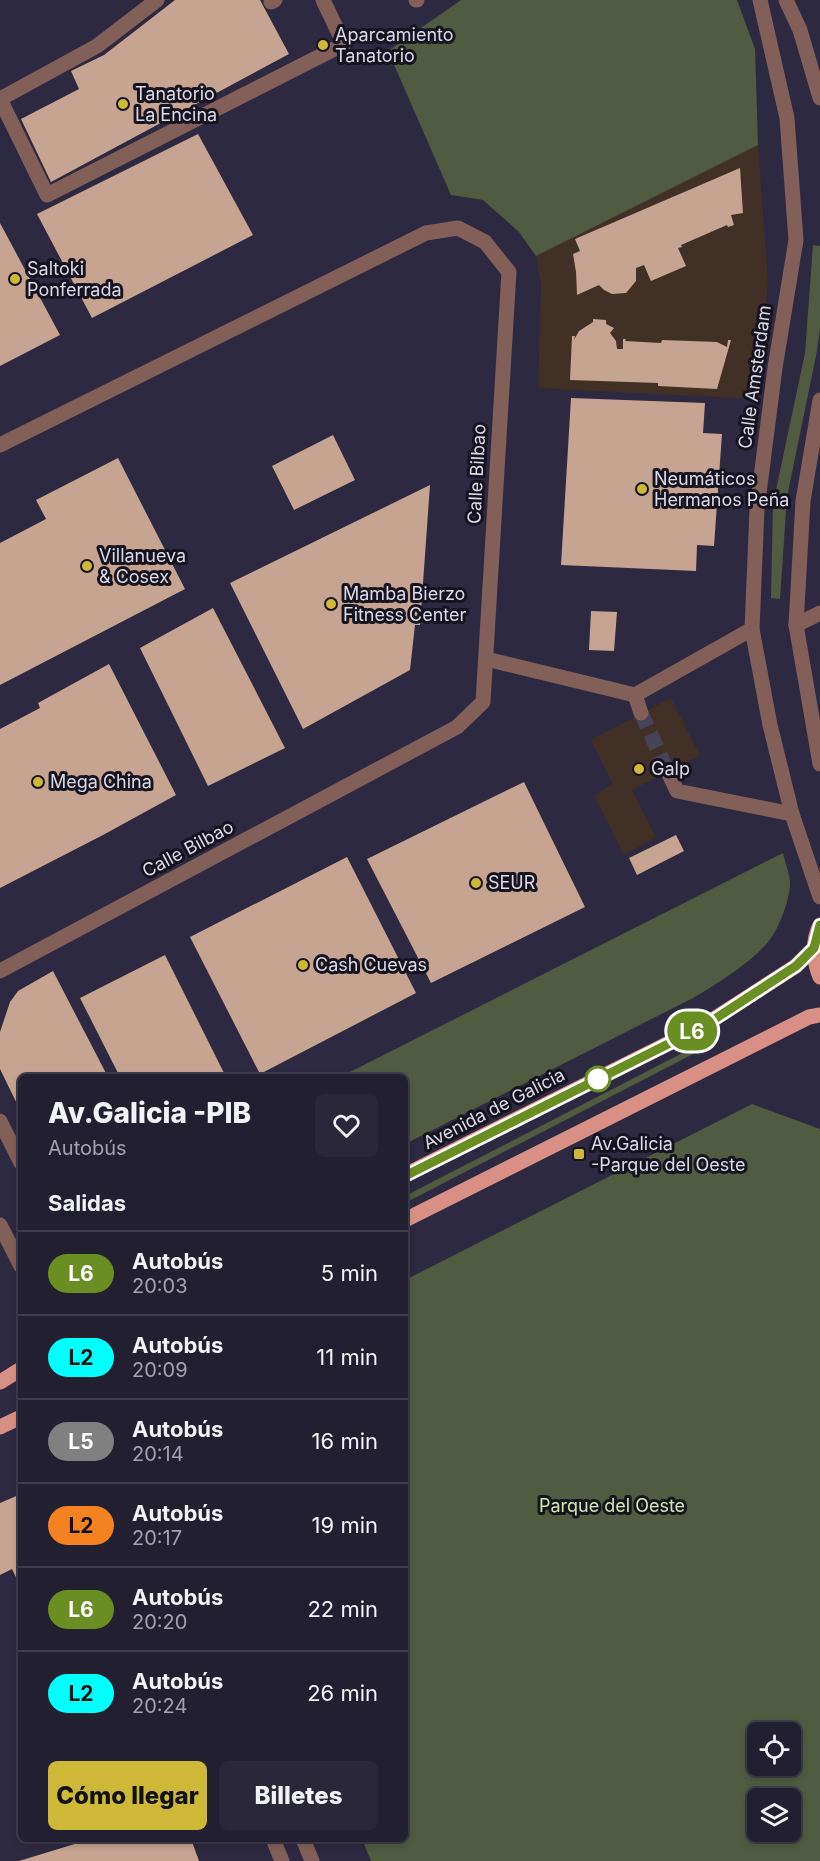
<!DOCTYPE html>
<html lang="es">
<head>
<meta charset="utf-8">
<style>
  :root { --surface:#221f30; --page:#2a2738; --text:#f1f3f6; --muted:#a2a2ab; --line:#3f3d4c; --accent:#cfb837 }
  body { margin:0; font-family:Inter,sans-serif; background:var(--page); color:var(--text); height:100vh; display:flex; flex-direction:column; font-size:22px; white-space:nowrap }
  * { box-sizing:border-box; margin:0 }
  p { font-size:20px; color:var(--muted) }
  .icon { flex:none; width:33px; height:33px; fill:none; stroke:currentColor; stroke-width:2; stroke-linecap:round; stroke-linejoin:round }
  .map { position:relative; flex:1; overflow:hidden }
  .panel { position:absolute; left:18px; top:1074px; width:390px; height:768px; display:flex; flex-direction:column; background:var(--surface); border-radius:9px; box-shadow:0 3px 9px #0003,0 0 0 2px var(--line) }
  .panel>* { flex:none }
  .badge { padding:0 12px; border-radius:20px; font-size:21px; line-height:39px }
  .controls { position:absolute; left:747px; top:1722px; display:grid; gap:12px }
  .controls a { display:grid; place-items:center; width:54px; height:54px; border-radius:9px; background:var(--surface); box-shadow:0 3px 9px #0003,0 0 0 2px var(--line); font-size:30px }
  .map>.badge { position:absolute; translate:-50% -50%; box-shadow:0 0 0 3px #fff }
  h2 { padding:0 30px; font-size:22px; line-height:54px }
  .round { display:grid; place-items:center; flex:none; width:63px; height:63px; border-radius:9px; background:var(--page) }
  .summary { display:flex; align-items:center; justify-content:space-between; height:102px; padding:0 30px }
  h1 { font-size:28px; font-weight:800; line-height:45px }
  .button { display:flex; gap:12px; margin-top:auto; padding:12px 30px }
  .button a { flex:1; height:69px; border-radius:9px; background:var(--accent); color:#111; font-size:24px; font-weight:800; line-height:69px; text-align:center }
  .button a+a { background:var(--page); color:var(--text) }
  ul { padding:0; list-style:none }
  li { display:flex; align-items:center; gap:18px; height:84px; padding:0 30px; border-top:2px solid var(--line) }
  li div { flex:1 }
  li b { display:block; font-size:22px }
  li em { font-style:normal }
  li .badge { min-width:66px; font-weight:700; text-align:center }
  .map>svg:first-child { display:block }
  .commercial { fill:#403025 }
  .green { fill:#505b42; fill-rule:evenodd }
  .building { fill:#c6a491 }
  .lines { fill:none; stroke-linecap:round; stroke-linejoin:round }
  .minor-tunnel { stroke:#474459; stroke-width:15; stroke-dasharray:15 8; stroke-linecap:butt }
  .minor { stroke:#835f59; stroke-width:15 }
  .major { stroke:#d99084; stroke-width:15 }
  .line-casing { stroke:#fff; stroke-width:14 }
  .line { stroke:#6b8e23; stroke-width:9 }
  .poi-dot { fill:#cfb837; stroke:#15131e; stroke-width:2 }
  .stop-dot { fill:#fff; stroke:#6b8e23; stroke-width:3 }
  .labels { text-anchor:middle; stroke-width:6; stroke-linejoin:round; paint-order:stroke }
  .poi-label { font-size:18px; fill:#dcdae9; stroke:#15131e; text-anchor:start }
  .street-label { font-size:18px; fill:#dcdae9; stroke:#15131e }
  .park-label { font-size:18px; fill:#d1e8b0; stroke:#15131e }
</style>
</head>
<body>
<div class="map">
<svg width="820" height="1861" viewBox="0 0 820 1861">
  <rect width="100%" height="100%" fill="#2d2940"/>
  <g class="commercial">
    <polygon points="758,145 768,281 764,340 753,399 538,388 541,285 536,256"/>
    <polygon points="671,698 700,755 632,790 656,837 624,855 594,795 613,784 591,740"/>
  </g>
  <g class="green">
    <polygon points="461,0 737,0 755,49 758,145 536,256 519,232 483,200 451,195 388,51"/>
    <polygon points="813,245 820,246 820,328 817,351 787,497 780,599 771,598 773,504 805,353"/>
    <path d="M783,853c2,9 6,19 7,28 1,15 -10,45 -19,57 -14,21 -56,47 -78,60l-288,146v-67h-65z"/>
    <polygon points="696,1046 699,1051 405,1203 405,1196"/>
    <path d="M752,1104l68,25v732h-449l-9,-22h43v-559zM758,1732h32v34h-32zM758,1798h32v34h-32z"/>
  </g>
  <g class="building">
    <polygon points="175,0 260,0 289,54 51,182 21,119 79,89 71,71 104,55"/>
    <polygon points="198,134 253,235 92,318 37,214"/>
    <polygon points="740,168 743,213 731,215 734,225 728,227 727,225 681,245 682,247 678,248 686,266 651,281 644,265 636,268 636,281 626,293 612,294 604,290 599,285 577,295 576,272 573,254 580,251 575,239"/>
    <polygon points="0,223 60,335 0,366"/>
    <polygon points="593,319 606,320 606,324 614,328 610,333 616,341 617,349 623,349 623,339 626,339 625,341 661,343 662,340 717,342 727,347 728,340 731,340 717,389 658,386 658,383 570,380 572,336 575,336 574,340 579,331 593,322"/>
    <polygon points="571,398 705,403 703,433 722,434 714,546 697,545 696,571 561,565"/>
    <polygon points="333,435 355,480 294,510 272,466"/>
    <polygon points="118,458 185,589 0,685 0,543 46,519 36,500"/>
    <polygon points="430,485 420,625 415,625 410,670 303,729 230,583"/>
    <polygon points="213,608 285,748 208,786 140,648"/>
    <polygon points="591,611 617,612 614,651 589,650"/>
    <polygon points="109,664 176,795 103,835 0,888 0,729 40,708 38,703"/>
    <polygon points="524,782 585,907 431,983 367,859"/>
    <polygon points="676,835 684,851 637,875 629,858"/>
    <polygon points="347,857 416,993 260,1074 190,937"/>
    <polygon points="165,955 226,1077 120,1077 80,998"/>
    <polygon points="53,971 108,1077 21,1077 21,1112 0,1069 0,1032 10,1002 18,991"/>
    <polygon points="21,1494 21,1588 12,1569 0,1575 0,1503"/>
    <polygon points="91,1839 191,1839 199,1861 19,1861"/>
  </g>
  <g class="lines">
    <polyline class="minor-tunnel" points="641,713 669,774"/>
    <g class="minor">
      <polyline points="416,0 417,0"/>
      <polyline points="760,0 787,118 796,240 775,368 757,509 752,629 770,725 792,814 820,897"/>
      <polyline points="786,0 800,30 820,98"/>
      <polyline points="271,2 275,0"/>
      <polyline points="0,99 47,195 344,44 323,0"/>
      <polyline points="0,99 97,46 157,0"/>
      <polyline points="820,400 803,501 796,625 820,764"/>
      <polyline points="0,445 426,233 458,228 485,242 509,272 483,702 457,727 0,971"/>
      <polyline points="796,625 820,613"/>
      <polyline points="486,659 635,695"/>
      <polyline points="641,713 635,695 752,629"/>
      <polyline points="669,774 677,791 792,814"/>
      <polyline points="0,1121 21,1163"/>
      <polyline points="0,1225 21,1266"/>
      <polyline points="273,1839 282,1861"/>
      <polyline points="303,1839 312,1861"/>
    </g>
    <g class="major">
      <path d="M820,925c-8,16 -7,35 0,52"/>
      <polyline points="405,1175 703,1026 796,966 814,948"/>
      <polyline points="405,1220 809,1017 820,1015"/>
      <polyline points="0,1382 21,1369"/>
      <polyline points="0,1427 21,1417"/>
    </g>
  </g>
  <g class="lines">
    <defs>
      <polyline id="line" points="405,1176 704,1026 796,966 814,948 820,925"/>
    </defs>
    <use href="#line" class="line-casing"/>
    <use href="#line" class="line"/>
  </g>
  <g class="poi-dot">
    <circle cx="323" cy="45" r="6"/>
    <circle cx="123" cy="104" r="6"/>
    <circle cx="15" cy="279" r="6"/>
    <circle cx="642" cy="489" r="6"/>
    <circle cx="87" cy="566" r="6"/>
    <circle cx="331" cy="604" r="6"/>
    <circle cx="639" cy="769" r="6"/>
    <circle cx="38" cy="782" r="6"/>
    <circle cx="476" cy="883" r="6"/>
    <circle cx="303" cy="965" r="6"/>
    <rect x="573" y="1148" width="12" height="12" rx="3"/>
  </g>
  <circle class="stop-dot" cx="598" cy="1079" r="12"/>
  <g class="labels">
    <g class="poi-label">
      <text x="335" y="41">Aparcamiento<tspan x="335" dy="21">Tanatorio</tspan></text>
      <text x="135" y="100">Tanatorio<tspan x="135" dy="21">La Encina</tspan></text>
      <text x="27" y="275">Saltoki<tspan x="27" dy="21">Ponferrada</tspan></text>
      <text x="654" y="485">Neumáticos<tspan x="654" dy="21">Hermanos Peña</tspan></text>
      <text x="99" y="562">Villanueva<tspan x="99" dy="21">&amp; Cosex</tspan></text>
      <text x="343" y="600">Mamba Bierzo<tspan x="343" dy="21">Fitness Center</tspan></text>
      <text x="651" y="775">Galp</text>
      <text x="50" y="788">Mega China</text>
      <text x="488" y="889">SEUR</text>
      <text x="315" y="971">Cash Cuevas</text>
      <text x="591" y="1150">Av.Galicia<tspan x="591" dy="21">-Parque del Oeste</tspan></text>
    </g>
    <g class="street-label">
      <text transform="translate(755 377) rotate(-82)" y="6">Calle Amsterdam</text>
      <text transform="translate(477 474) rotate(-87)" y="6">Calle Bilbao</text>
      <text transform="translate(188 849) rotate(-28)" y="6">Calle Bilbao</text>
      <text transform="translate(494 1109) rotate(-27)" y="6">Avenida de Galicia</text>
    </g>
    <g class="park-label">
      <text x="612" y="1512">Parque del Oeste</text>
    </g>
  </g>
</svg>
<div class="controls">
<a><svg class="icon" aria-label="locate" viewBox="0 0 24 24"><circle cx="12" cy="12" r="6"/><path d="M12 2v4M12 18v4M2 12h4M18 12h4"/></svg></a>
<a><svg class="icon" aria-label="layers" viewBox="0 0 24 24"><path d="M12 4l9 5-9 5-9-5zM3 14l9 5 9-5"/></svg></a>
</div>
<b class="badge" style="left:692px;top:1031px;background:#6b8e23;color:#fff">L6</b>
<section class="panel">
<div class="summary"><div><h1>Av.Galicia -PIB</h1><p>Autobús</p></div><a class="round"><svg class="icon" aria-label="heart" viewBox="0 0 24 24"><path d="M12 20l-8-8c-3-5 5-10 8-4 3-6 11-1 8 4z"/></svg></a></div>
<h2>Salidas</h2>
<ul>
<li><span class="badge" style="background:#6b8e23;color:#fff">L6</span><div><b>Autobús</b><p>20:03</p></div><em>5 min</em></li>
<li><span class="badge" style="background:#0ff;color:#111">L2</span><div><b>Autobús</b><p>20:09</p></div><em>11 min</em></li>
<li><span class="badge" style="background:#808080;color:#fff">L5</span><div><b>Autobús</b><p>20:14</p></div><em>16 min</em></li>
<li><span class="badge" style="background:#f58220;color:#111">L2</span><div><b>Autobús</b><p>20:17</p></div><em>19 min</em></li>
<li><span class="badge" style="background:#6b8e23;color:#fff">L6</span><div><b>Autobús</b><p>20:20</p></div><em>22 min</em></li>
<li><span class="badge" style="background:#0ff;color:#111">L2</span><div><b>Autobús</b><p>20:24</p></div><em>26 min</em></li>
</ul>
<div class="button"><a>Cómo llegar</a><a>Billetes</a></div>
</section>
</div>
</body>
</html>
